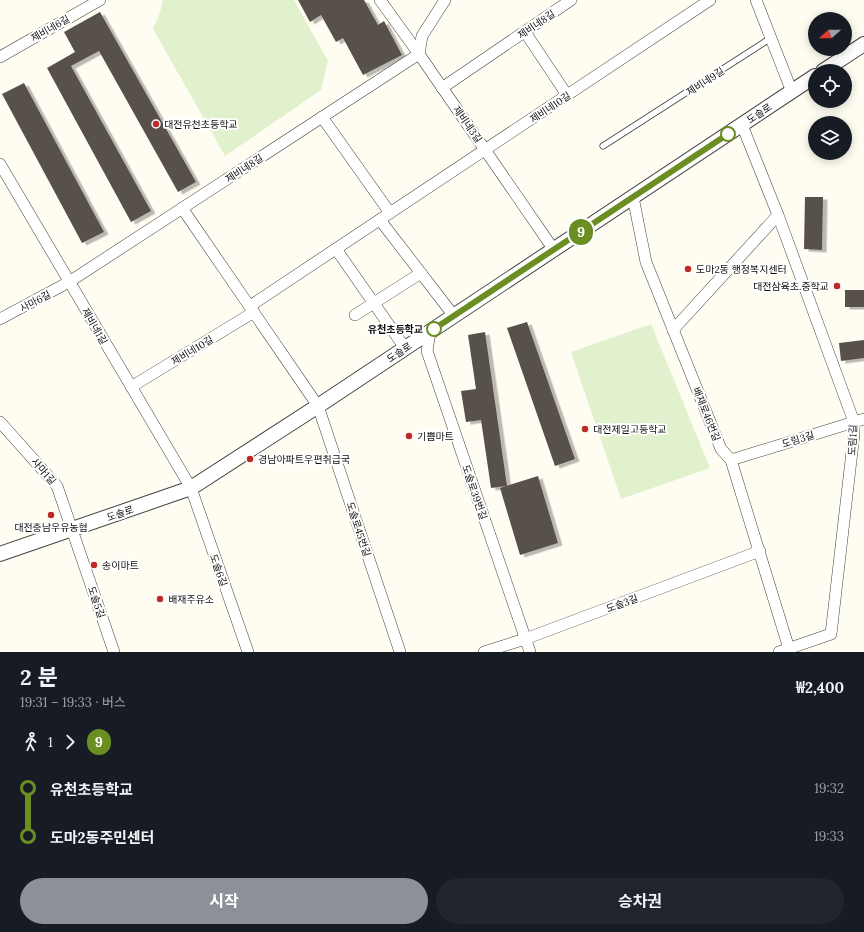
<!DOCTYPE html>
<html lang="ko">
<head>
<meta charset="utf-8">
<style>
  :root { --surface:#171b24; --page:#20242c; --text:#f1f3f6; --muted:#9ea1a6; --accent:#8c9099 }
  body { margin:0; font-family:Lora,"Noto Sans KR",serif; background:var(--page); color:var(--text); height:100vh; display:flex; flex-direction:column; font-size:15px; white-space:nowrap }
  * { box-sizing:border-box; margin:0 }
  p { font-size:13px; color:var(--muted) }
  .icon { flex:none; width:22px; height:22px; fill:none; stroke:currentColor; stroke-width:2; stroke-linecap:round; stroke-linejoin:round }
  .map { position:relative; height:652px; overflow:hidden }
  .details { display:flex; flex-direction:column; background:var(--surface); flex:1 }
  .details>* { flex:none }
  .badge { padding:0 8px; border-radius:13px; font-size:14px; line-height:26px }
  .needle { width:26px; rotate:249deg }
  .buttons { position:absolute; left:808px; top:12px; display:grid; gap:8px }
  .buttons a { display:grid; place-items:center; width:44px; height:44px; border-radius:50%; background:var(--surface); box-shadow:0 2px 10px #0003; font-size:20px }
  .map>.badge { position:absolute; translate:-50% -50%; box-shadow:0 0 0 2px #fff }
  .legs { display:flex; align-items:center; gap:6px; height:44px; padding:0 20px; font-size:13px }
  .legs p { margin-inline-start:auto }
  .overview { display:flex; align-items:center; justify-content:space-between; height:68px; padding:0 20px }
  h1 { font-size:22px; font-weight:700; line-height:30px }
  .button { display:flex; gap:8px; margin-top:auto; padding:8px 20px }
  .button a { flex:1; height:46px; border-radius:24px; background:var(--accent); color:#fff; font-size:16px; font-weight:700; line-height:46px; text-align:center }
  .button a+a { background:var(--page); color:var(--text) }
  ul { padding:0 20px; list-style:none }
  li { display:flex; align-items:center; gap:14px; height:48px; font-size:15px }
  li i { display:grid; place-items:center; width:6px; height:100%; margin:0 5px; background:currentColor }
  li i::after { content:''; width:10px; height:10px; margin:-5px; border:3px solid; border-radius:50%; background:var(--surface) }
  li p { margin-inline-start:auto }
  li:first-child i { background:linear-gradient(#0000 50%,currentColor 0) }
  li:last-child i { background:linear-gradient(currentColor 50%,#0000 0) }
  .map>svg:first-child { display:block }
  .pitch { fill:#e2f1cd }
  .building { fill:#58514c; filter:url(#shadow) }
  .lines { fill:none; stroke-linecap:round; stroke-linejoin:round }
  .service-casing { stroke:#424242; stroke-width:7 }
  .minor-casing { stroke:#424242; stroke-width:12 }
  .tertiary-casing { stroke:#424242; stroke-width:16 }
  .service { stroke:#fff; stroke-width:5.5 }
  .minor { stroke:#fff; stroke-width:11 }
  .tertiary { stroke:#fff; stroke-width:14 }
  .line-1-casing { stroke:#fff; stroke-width:9 }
  .line-1 { stroke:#6b8e23; stroke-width:6 }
  .poi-dot { fill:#bf2928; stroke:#fff; stroke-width:1.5 }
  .stop-1-dot { fill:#fff; stroke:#6b8e23; stroke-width:2 }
  .labels { text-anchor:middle; stroke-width:4; stroke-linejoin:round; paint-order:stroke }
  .street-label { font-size:10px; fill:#0f0f0f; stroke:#fff }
  .poi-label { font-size:10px; fill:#0f0f0f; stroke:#fff; text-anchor:start }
  .stop-label { font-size:10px; font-weight:bold; fill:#0f0f0f; stroke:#fff; text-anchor:end }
</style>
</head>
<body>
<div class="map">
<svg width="864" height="652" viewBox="0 0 864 652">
  <defs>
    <filter id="shadow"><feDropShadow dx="4.5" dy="2.5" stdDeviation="0" flood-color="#0004"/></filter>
  </defs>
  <rect width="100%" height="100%" fill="#fffdf2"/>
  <g class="pitch">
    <polygon points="163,0 294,0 328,61 321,90 225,156 153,29 160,12"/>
    <polygon points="651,324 710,468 621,499 571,352"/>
  </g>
  <g class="building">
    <polygon points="298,0 364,0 378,25 384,21 402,55 363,75 343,38 336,42 321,15 310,22"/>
    <polygon points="100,12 196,182 178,192 99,51 71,66 151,211 131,222 47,68 75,52 64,32"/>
    <polygon points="24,83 104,232 82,243 2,94"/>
    <polygon points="805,197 823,197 822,250 804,249"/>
    <rect x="845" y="290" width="19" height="17"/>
    <polygon points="527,322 575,459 555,466 507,328"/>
    <polygon points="485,332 507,486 491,488 481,420 466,422 461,391 476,389 468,335"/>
    <polygon points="864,340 864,358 841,361 839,343"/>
    <polygon points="538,476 558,543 520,555 500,488"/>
  </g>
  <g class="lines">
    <defs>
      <polyline id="service" points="603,146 771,38"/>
      <g id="minor">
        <polyline points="380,0 419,54 554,250"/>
        <polyline points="756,0 792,92"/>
        <polyline points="525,32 567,95"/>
        <polyline points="0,57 100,0"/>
        <polyline points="442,88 571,0"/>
        <polyline points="322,117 390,213"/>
        <polyline points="742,125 778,215 854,422 854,434 831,634 779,652"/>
        <polyline points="0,164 191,488 248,652"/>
        <polyline points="633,197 646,262 721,449 731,460 790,652"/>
        <polyline points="182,208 318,406 400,652"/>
        <polyline points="380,220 454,316"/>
        <polyline points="336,249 405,348"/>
        <polyline points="250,306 710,0"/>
        <polyline points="355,315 421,273"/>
        <polyline points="0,319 69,282 419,54 422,36 445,0"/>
        <polyline points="673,330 778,215"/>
        <polyline points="430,332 427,351 530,652"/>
        <polyline points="131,387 254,312"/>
        <polyline points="0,422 57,486 114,652"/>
        <polyline points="731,460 864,419"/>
        <polyline points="484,652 525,639 760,551"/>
      </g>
      <g id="tertiary">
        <polyline points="823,71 864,44"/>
        <polyline points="0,554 191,488 318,406 815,76"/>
      </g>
    </defs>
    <use href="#service" class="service-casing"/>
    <use href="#minor" class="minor-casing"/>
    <use href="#tertiary" class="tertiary-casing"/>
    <use href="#service" class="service"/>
    <use href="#minor" class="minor"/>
    <use href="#tertiary" class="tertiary"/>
  </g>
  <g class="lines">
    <defs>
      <polyline id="line-1" points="434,329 728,134"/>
    </defs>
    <use href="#line-1" class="line-1-casing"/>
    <use href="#line-1" class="line-1"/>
  </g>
  <g class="poi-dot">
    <circle cx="156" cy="124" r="4"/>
    <circle cx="688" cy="269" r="4"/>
    <circle cx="837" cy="286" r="4"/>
    <circle cx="585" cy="429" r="4"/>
    <circle cx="409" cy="436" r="4"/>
    <circle cx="250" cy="459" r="4"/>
    <circle cx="51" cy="515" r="4"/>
    <circle cx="94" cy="565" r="4"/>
    <circle cx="160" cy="599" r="4"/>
  </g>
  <g class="stop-1-dot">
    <circle cx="728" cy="134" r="7"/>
    <circle cx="434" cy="329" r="7"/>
  </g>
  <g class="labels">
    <g class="street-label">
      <text transform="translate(536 24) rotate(-34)" y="4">제비네8길</text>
      <text transform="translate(50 28) rotate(-30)" y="4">제비네6길</text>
      <text transform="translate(705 81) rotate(-33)" y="4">제비네9길</text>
      <text transform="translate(550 107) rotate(-34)" y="4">제비네10길</text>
      <text transform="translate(759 113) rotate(-34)" y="4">도솔로</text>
      <text transform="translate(468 124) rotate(55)" y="4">제비네3길</text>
      <text transform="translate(244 168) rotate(-33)" y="4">제비네8길</text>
      <text transform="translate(35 301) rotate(-28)" y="4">사마6길</text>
      <text transform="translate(95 326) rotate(60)" y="4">제비네1길</text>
      <text transform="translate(192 350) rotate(-31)" y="4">제비네10길</text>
      <text transform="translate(399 352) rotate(-34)" y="4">도솔로</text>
      <text transform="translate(707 414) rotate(68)" y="4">배재로46번길</text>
      <text transform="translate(798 439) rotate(-17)" y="4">도림3길</text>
      <text transform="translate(852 440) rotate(-87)" y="4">도림1길</text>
      <text transform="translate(44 471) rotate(49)" y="4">사마1길</text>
      <text transform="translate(475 492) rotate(71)" y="4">도솔로39번길</text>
      <text transform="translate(120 513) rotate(-19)" y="4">도솔로</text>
      <text transform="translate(359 529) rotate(72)" y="4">도솔로45번길</text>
      <text transform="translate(219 570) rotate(71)" y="4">도솔6길</text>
      <text transform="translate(97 602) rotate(71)" y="4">도솔5길</text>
      <text transform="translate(622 603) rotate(-20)" y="4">도솔3길</text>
    </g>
    <g class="poi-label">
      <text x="164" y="128">대전유천초등학교</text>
      <text x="696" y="273">도마2동 행정복지센터</text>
      <text x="829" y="290" text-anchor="end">대전삼육초.중학교</text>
      <text x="593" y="433">대전제일고등학교</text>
      <text x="417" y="440">기쁨마트</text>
      <text x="258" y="463">경남아파트우편취급국</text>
      <text x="51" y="531" text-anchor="middle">대전충남우유농협</text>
      <text x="102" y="569">송이마트</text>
      <text x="168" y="603">배재주유소</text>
    </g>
    <g class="stop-label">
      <text x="423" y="333">유천초등학교</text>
    </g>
  </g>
</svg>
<div class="buttons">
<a><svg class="needle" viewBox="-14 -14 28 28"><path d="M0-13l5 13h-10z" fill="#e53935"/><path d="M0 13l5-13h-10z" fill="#9ea1a6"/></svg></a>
<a><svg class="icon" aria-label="locate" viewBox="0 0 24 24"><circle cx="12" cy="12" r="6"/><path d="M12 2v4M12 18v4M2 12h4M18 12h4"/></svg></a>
<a><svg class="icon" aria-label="layers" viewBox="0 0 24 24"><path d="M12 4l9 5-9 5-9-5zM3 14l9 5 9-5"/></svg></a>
</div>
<b class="badge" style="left:581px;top:232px;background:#6b8e23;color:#fff">9</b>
</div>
<section class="details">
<div class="overview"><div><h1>2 분</h1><p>19:31 – 19:33 · 버스</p></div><b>₩2,400</b></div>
<div class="legs"><svg class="icon" aria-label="walk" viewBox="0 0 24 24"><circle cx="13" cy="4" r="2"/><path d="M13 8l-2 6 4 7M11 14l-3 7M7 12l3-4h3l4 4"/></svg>1<svg class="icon" aria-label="forward" viewBox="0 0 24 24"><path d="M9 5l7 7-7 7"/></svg><b class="badge" style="background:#6b8e23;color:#fff">9</b></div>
<ul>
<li><i style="color:#6b8e23"></i><b>유천초등학교</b><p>19:32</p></li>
<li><i style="color:#6b8e23"></i><b>도마2동주민센터</b><p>19:33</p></li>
</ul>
<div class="button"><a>시작</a><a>승차권</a></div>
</section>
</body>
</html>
